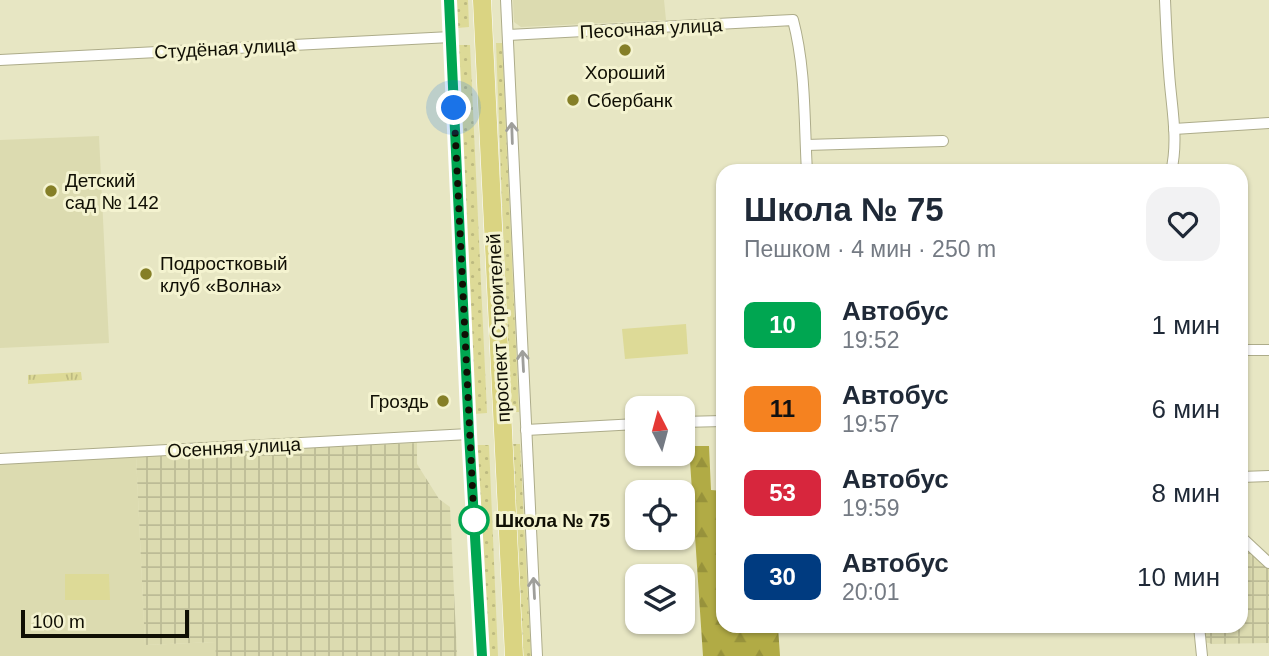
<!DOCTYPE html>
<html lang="ru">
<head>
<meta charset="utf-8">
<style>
  :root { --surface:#fff; --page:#f2f2f3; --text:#1f2937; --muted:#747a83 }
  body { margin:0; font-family:Arial,sans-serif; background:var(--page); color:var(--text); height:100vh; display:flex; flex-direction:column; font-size:26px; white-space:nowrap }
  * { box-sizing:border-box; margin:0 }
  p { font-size:23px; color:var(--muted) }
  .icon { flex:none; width:38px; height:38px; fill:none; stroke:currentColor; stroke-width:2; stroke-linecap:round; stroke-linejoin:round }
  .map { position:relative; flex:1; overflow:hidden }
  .panel { position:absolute; left:716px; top:164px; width:532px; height:469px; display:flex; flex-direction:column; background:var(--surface); border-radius:21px; box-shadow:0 2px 5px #0004 }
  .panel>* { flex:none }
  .badge { padding:0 14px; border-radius:10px; font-size:24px; line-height:46px }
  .needle { width:46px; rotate:354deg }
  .controls { position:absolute; left:625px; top:396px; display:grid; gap:14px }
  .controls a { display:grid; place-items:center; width:70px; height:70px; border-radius:14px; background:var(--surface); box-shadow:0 2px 5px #0004; font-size:35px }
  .scale { position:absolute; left:21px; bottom:18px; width:168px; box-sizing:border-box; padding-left:7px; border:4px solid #100f04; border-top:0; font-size:19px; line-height:24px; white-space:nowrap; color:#100f04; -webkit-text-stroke:5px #f4f3d0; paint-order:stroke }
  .you { position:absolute; width:35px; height:35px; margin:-18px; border:5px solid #fff; border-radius:50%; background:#1a73e8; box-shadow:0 0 0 10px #1a73e833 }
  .map>.badge { position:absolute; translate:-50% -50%; box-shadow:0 0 0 4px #fff }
  .round { display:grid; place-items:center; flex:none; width:74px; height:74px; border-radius:21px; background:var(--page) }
  .summary { display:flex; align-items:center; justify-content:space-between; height:119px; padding:0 28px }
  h1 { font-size:33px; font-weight:800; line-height:52px }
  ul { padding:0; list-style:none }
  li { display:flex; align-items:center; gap:21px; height:84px; padding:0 28px }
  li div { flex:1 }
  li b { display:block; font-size:26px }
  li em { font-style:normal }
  li .badge { min-width:77px; font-weight:700; text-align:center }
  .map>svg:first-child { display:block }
  .built { fill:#dcdbb0 }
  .industrial { fill:url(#industrial-grid) }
  .grass { fill:url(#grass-dots) }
  .forest { fill:url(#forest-firs) }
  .park { fill:url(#park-tufts) }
  .pitch { fill:#ddda97 }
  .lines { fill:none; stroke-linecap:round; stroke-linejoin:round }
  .minor-casing { stroke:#adac8a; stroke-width:12 }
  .primary-casing { stroke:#fff; stroke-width:19 }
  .minor { stroke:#fff; stroke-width:10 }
  .primary { stroke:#dad482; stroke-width:18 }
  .oneway { stroke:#9f9f9b }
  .line-casing { stroke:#fff; stroke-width:16 }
  .line { stroke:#00a651; stroke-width:10 }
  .walk { stroke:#100f04; stroke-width:7; stroke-dasharray:0 12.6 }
  .poi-dot { fill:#857f27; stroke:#f4f3d0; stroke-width:2.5 }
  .stop-dot { fill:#fff; stroke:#00a651; stroke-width:3.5 }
  .labels { text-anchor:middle; stroke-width:6; stroke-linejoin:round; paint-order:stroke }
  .street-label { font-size:19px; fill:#100f04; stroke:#f4f3d0 }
  .poi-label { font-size:19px; fill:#100f04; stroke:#f4f3d0; text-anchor:start }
  .stop-label { font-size:19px; font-weight:bold; fill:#100f04; stroke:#f4f3d0; text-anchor:start }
</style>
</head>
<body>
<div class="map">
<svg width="1269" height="656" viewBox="0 0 1269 656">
  <defs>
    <pattern id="industrial-grid" width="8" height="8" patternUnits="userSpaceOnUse" patternTransform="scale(1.75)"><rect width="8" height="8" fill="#dcdbb0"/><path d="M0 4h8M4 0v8" fill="none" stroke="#bcbb96"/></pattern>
    <pattern id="grass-dots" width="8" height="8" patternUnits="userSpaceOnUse" patternTransform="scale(1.75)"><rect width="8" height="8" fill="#ddda97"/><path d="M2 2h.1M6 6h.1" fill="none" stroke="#bdba80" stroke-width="1.8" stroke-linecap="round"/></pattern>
    <pattern id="forest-firs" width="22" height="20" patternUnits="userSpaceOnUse" patternTransform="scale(1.75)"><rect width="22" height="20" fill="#b1ab45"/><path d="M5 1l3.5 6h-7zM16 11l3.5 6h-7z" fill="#97923b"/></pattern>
    <pattern id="park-tufts" width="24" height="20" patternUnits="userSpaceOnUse" patternTransform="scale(1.75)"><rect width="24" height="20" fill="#ddda97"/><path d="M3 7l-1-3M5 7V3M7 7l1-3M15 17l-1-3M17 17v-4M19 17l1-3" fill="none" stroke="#bdba80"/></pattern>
  </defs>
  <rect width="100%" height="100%" fill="#e7e6c3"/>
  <g class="built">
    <polygon points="513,0 664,0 666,20 521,27 514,22"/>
    <polygon points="99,136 109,343 0,348 0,140"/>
    <polygon points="136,455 145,645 216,642 216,656 0,656 0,463"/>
  </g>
  <g class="industrial">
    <polygon points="417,443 417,464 439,499 450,507 457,656 216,656 215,642 145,645 136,455"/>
    <polygon points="1241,544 1269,568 1269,643 1212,644 1205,642 1202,627 1241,626"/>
  </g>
  <g class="grass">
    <polygon points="455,0 468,0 469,27 457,28"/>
    <polygon points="496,43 502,43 519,412 510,412"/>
    <polygon points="458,45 470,45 487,413 474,414"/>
    <polygon points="512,444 520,444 531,656 523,656"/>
    <polygon points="476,445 489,445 498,656 489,656"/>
  </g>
  <polygon class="forest" points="689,446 709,446 711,490 723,491 723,626 778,627 780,656 703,656"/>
  <polygon class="park" points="81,372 82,380 28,384 28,375"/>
  <g class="pitch">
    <polygon points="686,324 688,354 625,359 622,329"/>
    <polygon points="65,574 109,574 110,600 65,600"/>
  </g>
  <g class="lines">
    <defs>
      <g id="minor">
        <polyline points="449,0 469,434 482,656"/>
        <polyline points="506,0 537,656"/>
        <path d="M1165,0c1,24 2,48 4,72 2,33 10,67 2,100"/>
        <path d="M508,35l285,-15c13,49 11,101 14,152"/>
        <polyline points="0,60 451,37"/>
        <polyline points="1174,129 1269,123"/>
        <polyline points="806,145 943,141"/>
        <polyline points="1241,350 1269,350"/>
        <polyline points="682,422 723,421"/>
        <polyline points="526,430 637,424"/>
        <polyline points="0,459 469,434"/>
        <polyline points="1241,477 1269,476"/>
        <polyline points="1241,537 1269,563"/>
        <polyline points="1199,626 1202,656"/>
      </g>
      <polyline id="primary" points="482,0 514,656"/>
    </defs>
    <use href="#minor" class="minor-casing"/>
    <use href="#primary" class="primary-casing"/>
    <use href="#minor" class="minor"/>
    <use href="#primary" class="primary"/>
  </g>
  <defs><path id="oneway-shaft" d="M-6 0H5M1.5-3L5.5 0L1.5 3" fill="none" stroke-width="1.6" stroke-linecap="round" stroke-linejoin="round" transform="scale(1.75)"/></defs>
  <g class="oneway">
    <use href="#oneway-shaft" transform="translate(512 133) rotate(-92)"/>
    <use href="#oneway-shaft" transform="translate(523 361) rotate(-93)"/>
    <use href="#oneway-shaft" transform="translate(534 588) rotate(-93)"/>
  </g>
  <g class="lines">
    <defs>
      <polyline id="line" points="449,0 469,434 482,656"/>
    </defs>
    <use href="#line" class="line-casing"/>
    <use href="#line" class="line"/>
    <polyline class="walk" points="454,108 474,520"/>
  </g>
  <g class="poi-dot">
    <circle cx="625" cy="50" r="7"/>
    <circle cx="573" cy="100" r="7"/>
    <circle cx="51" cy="191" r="7"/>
    <circle cx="146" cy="274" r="7"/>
    <circle cx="443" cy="401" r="7"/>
  </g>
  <circle class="stop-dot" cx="474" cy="520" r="14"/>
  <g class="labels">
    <g class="street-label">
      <text transform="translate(651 28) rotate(-3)" y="7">Песочная улица</text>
      <text transform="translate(225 48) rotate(-3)" y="7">Студёная улица</text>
      <text transform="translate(498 328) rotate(-93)" y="7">проспект Строителей</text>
      <text transform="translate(234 447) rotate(-3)" y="7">Осенняя улица</text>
    </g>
    <g class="poi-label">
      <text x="625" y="79" text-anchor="middle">Хороший</text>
      <text x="587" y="107">Сбербанк</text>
      <text x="65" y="187">Детский<tspan x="65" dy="22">сад № 142</tspan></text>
      <text x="160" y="270">Подростковый<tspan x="160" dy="22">клуб «Волна»</tspan></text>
      <text x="429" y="408" text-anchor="end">Гроздь</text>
    </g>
    <g class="stop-label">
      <text x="495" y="527">Школа № 75</text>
    </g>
  </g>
</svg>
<div class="controls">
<a><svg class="needle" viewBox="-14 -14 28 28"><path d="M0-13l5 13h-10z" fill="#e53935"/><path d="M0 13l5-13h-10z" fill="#747a83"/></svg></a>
<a><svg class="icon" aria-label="locate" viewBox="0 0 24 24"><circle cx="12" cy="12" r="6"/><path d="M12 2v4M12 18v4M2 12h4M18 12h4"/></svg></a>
<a><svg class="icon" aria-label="layers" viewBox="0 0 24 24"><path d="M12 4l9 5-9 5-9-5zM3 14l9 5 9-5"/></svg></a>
</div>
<div class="scale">100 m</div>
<div class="you" style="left:454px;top:108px"></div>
<section class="panel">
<div class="summary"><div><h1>Школа № 75</h1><p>Пешком · 4 мин · 250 m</p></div><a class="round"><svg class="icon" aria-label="heart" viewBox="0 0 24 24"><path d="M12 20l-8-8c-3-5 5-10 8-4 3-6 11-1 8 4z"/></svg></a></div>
<ul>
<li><span class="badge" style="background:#00a651;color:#fff">10</span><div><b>Автобус</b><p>19:52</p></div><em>1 мин</em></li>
<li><span class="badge" style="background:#f58220;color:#111">11</span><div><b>Автобус</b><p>19:57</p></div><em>6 мин</em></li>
<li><span class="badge" style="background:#d7263d;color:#fff">53</span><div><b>Автобус</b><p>19:59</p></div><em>8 мин</em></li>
<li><span class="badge" style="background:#003b80;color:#fff">30</span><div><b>Автобус</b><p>20:01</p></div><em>10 мин</em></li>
</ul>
</section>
</div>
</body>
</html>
